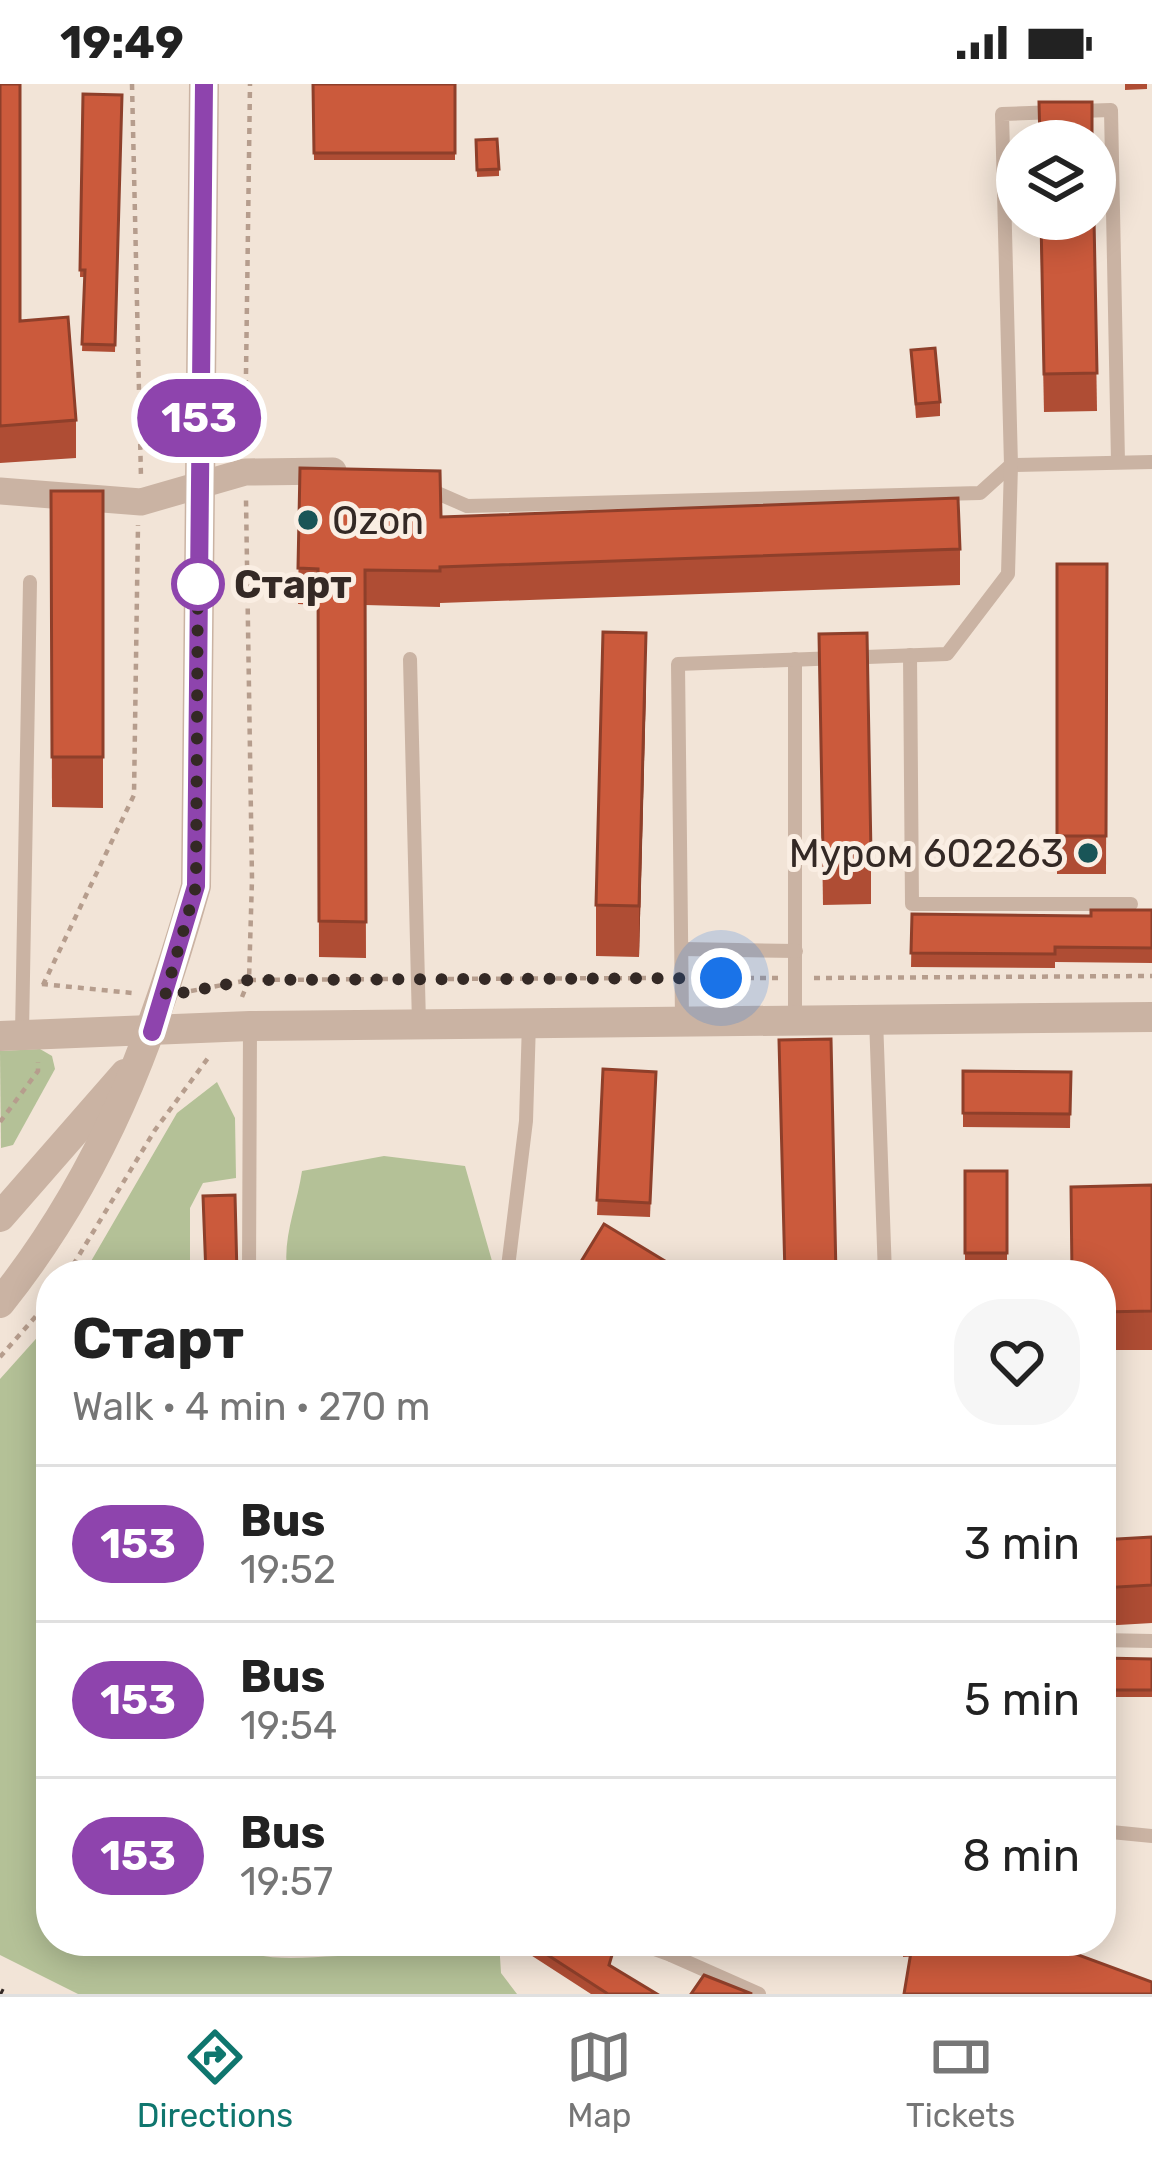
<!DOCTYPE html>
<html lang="en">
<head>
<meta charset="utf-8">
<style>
  :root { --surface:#fff; --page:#f6f6f6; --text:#222; --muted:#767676; --line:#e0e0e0; --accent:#0f766e }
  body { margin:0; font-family:Rubik,sans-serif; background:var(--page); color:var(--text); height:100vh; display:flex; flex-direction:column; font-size:45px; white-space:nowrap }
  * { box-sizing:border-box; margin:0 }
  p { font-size:39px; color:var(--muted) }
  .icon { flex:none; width:66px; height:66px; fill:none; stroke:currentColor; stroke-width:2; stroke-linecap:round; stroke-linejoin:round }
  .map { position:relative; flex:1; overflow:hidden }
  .drawer { position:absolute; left:36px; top:1176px; width:1080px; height:696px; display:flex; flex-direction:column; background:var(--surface); border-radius:48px; box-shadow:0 6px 30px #0003 }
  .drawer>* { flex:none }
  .badge { padding:0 24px; border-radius:39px; font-size:42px; line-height:78px }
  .controls { position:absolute; left:996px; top:36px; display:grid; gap:24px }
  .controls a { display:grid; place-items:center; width:120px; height:120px; border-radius:50%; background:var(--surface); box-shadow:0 6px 30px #0003; font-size:60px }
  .you { position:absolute; width:60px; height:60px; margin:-30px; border:9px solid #fff; border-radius:50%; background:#1a73e8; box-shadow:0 0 0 18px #1a73e833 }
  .map>.badge { position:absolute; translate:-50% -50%; box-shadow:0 0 0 6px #fff }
  .round { display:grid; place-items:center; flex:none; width:126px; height:126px; border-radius:48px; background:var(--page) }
  .overview { display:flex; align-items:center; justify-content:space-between; height:204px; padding:0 36px }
  h1 { font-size:57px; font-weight:700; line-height:90px }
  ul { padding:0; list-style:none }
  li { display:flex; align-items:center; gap:36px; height:156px; padding:0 36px; border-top:3px solid var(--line) }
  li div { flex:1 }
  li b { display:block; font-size:45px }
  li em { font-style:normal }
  li .badge { min-width:132px; font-weight:700; text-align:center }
  .status { display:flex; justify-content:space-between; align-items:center; height:84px; padding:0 60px; background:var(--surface); direction:ltr }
  .status svg { height:33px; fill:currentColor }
  .tab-bar { display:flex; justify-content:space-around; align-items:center; height:168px; border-top:3px solid var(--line); background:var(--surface); font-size:33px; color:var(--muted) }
  .tab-bar a { display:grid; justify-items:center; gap:6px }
  .tab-bar .on { color:var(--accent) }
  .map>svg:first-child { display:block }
  .green { fill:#b4c197 }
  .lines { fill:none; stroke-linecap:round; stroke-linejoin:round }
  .path { stroke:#b69d8d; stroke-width:4.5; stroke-dasharray:6 6; stroke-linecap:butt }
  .service { stroke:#cab3a3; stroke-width:14 }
  .minor { stroke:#cab3a3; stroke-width:27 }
  .tertiary { stroke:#cab3a3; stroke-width:30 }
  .rail { stroke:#342925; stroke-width:8; stroke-dasharray:3 9; stroke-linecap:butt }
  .wall { fill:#af4d34 }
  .shaded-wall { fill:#8e3f2a }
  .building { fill:#cb5a3c; stroke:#8e3f2a; stroke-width:3 }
  .line-casing { stroke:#fff; stroke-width:27 }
  .line { stroke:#8e44ad; stroke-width:18 }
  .walk { stroke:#342925; stroke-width:12; stroke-dasharray:0 21.6 }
  .poi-dot { fill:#195557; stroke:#faeee3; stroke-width:4.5 }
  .stop-dot { fill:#fff; stroke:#8e44ad; stroke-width:6 }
  .labels { text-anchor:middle; stroke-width:10; stroke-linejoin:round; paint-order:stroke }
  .poi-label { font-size:39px; fill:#342925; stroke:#faeee3; text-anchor:start }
  .stop-label { font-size:39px; font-weight:bold; fill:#342925; stroke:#faeee3; text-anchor:start }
</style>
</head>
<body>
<div class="status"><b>19:49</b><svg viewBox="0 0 49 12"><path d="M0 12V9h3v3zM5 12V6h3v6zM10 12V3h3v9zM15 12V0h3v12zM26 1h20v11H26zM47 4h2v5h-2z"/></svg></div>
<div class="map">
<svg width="1152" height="1910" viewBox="0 0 1152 1910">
  <rect width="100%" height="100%" fill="#f2e4d7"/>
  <g class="green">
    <polygon points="40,965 52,972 55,985 13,1061 1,1064 0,967"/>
    <polygon points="217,998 235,1034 236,1094 203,1099 190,1124 190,1191 83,1191 177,1029"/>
    <path d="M384,1072l81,10 31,109h-208c-7,-34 9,-69 14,-104z"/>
    <path d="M51,1238v619h167c39,22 77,17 120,15l9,-15h152l2,32 16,21h-439l-78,-39v-576z"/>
  </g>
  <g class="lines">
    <g class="path">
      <polyline points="132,0 141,394"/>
      <polyline points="245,362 250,0"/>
      <polyline points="700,894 778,894"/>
      <polyline points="814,894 1152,892"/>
      <polyline points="436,895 664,894"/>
      <polyline points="42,900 132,909"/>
      <polyline points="43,901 134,711 138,441"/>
      <polyline points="191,907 249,896 400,895"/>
      <polyline points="242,913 249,896 252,795 246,416"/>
      <polyline points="0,1038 38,987 38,978"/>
      <polyline points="67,1191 155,1046 211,970"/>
      <polyline points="0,1273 51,1215"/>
    </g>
    <g class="service">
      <polyline points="1079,27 1111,26 1118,378"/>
      <polyline points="428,405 467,422 980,409 1011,381 1152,378"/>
      <polyline points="910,571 912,820 1131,820"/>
      <polyline points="410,575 419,940"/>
      <polyline points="795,575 795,934"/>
      <polyline points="683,865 796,867"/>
      <polyline points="876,934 885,1191"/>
      <polyline points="682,935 678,580 947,570 1008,490 1011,381 1002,30 1056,28"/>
      <polyline points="22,949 30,498"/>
      <polyline points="249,1191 250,942"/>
      <polyline points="507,1191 526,1037 529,938"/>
      <polyline points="1101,1556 1152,1557"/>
      <polyline points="1101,1747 1152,1752"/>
      <polyline points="632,1857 671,1871"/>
      <polyline points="665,1857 671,1871 759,1910"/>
    </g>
    <polyline class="minor" points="0,407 141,418 245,388 333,387"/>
    <g class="tertiary">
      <polyline points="0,952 250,942 1152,933"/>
      <polyline points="0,1133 125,990"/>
      <path d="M0,1219c102,-128 152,-261 196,-417l8,-802"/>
    </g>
    <polyline class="rail" points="0,1908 4,1910"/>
  </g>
  <g class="wall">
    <polygon points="0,0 20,237 76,336 76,374 0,379"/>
    <polygon points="313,0 455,0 455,76 314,76"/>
    <polygon points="1125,0 1147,0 1147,5 1125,6"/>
    <polygon points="83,10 122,11 115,268 82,267 85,193 80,193"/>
    <polygon points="476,56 499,85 499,92 477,93"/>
    <polygon points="1040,135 1094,135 1097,327 1044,328"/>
    <polygon points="911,266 940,318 940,332 916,334"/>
    <polygon points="300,384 441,433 960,465 960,501 440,519 440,523 365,521 366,874 319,873 318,521 298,520"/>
    <polygon points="51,407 103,407 103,724 52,723"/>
    <polygon points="1057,480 1107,480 1106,790 1057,790"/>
    <polygon points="819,550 871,770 871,820 823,821"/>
    <polygon points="646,600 639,873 596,872 596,821"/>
    <polygon points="1152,826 1152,879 1055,878 1055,884 911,883 912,830 1091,832"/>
    <polygon points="603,985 656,988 650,1133 597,1131"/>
    <polygon points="963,987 1071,988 1070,1044 963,1043"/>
    <rect x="965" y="1087" width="42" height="104"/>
    <polygon points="1152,1101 1152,1266 1101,1266 1101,1191"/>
    <polygon points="1152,1453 1152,1539 1101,1542 1101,1456"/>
    <polygon points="1101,1574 1152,1575 1152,1613 1101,1613"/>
    <polygon points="509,1857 588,1857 612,1882 657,1910 591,1910"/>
    <polygon points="903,1857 1062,1865 903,1873"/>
  </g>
  <polygon class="shaded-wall" points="646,549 646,600 639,873 639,822"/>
  <g class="building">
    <polygon points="0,0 20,0 20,237 68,233 76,336 0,342"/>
    <polygon points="313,0 455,0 455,69 314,69"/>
    <polygon points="83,10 122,11 115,261 82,260 85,186 80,186"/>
    <polygon points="1039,18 1092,18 1092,57 1040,57"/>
    <polygon points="497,55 499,85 477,86 476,56"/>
    <polygon points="1041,135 1094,135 1097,289 1044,290"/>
    <polygon points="935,264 940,318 916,320 911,266"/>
    <polygon points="300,384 440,387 441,433 958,414 960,465 440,483 440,487 365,486 366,838 319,837 318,485 298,484"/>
    <polygon points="51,407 103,407 103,673 52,673"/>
    <polygon points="1057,480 1107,480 1106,752 1057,752"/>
    <polygon points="603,548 646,549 639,822 596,821"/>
    <polygon points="867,549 871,770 823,770 819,550"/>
    <polygon points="1091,826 1152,826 1152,864 1055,863 1055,870 911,869 912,830 1091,832"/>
    <polygon points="831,955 836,1191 785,1191 779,956"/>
    <polygon points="603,985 656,988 650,1119 597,1116"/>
    <polygon points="963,987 1071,988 1070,1030 963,1029"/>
    <rect x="965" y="1087" width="42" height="82"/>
    <polygon points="1152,1101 1152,1227 1101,1228 1101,1191 1072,1191 1071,1103"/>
    <polygon points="235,1111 237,1191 206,1191 203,1112"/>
    <polygon points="604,1140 688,1191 578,1191 574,1189"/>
    <rect x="512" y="1180" width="44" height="11"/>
    <polygon points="1152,1453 1152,1501 1101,1504 1101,1456"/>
    <polygon points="1101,1574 1152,1575 1152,1606 1101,1606"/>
    <polygon points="526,1857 588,1857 612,1871 609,1881 657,1910 608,1910"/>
    <polygon points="903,1857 1062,1857 1062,1865 1152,1898 1152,1910 904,1910 912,1862 903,1862"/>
    <polygon points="704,1891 752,1910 691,1910"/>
  </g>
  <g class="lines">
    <defs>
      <polyline id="line" points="152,948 196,802 204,0"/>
    </defs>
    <use href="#line" class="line-casing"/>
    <use href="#line" class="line"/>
    <polyline class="walk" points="198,500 198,480 196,802 165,912 249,896 721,894"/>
  </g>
  <g class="poi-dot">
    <circle cx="308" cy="436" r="12"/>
    <circle cx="1088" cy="769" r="12"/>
  </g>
  <circle class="stop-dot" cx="198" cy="500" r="24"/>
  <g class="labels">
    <g class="poi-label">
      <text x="332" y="450">Ozon</text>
      <text x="1064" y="783" text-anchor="end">Муром 602263</text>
    </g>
    <g class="stop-label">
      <text x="234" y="514">Старт</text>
    </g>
  </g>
</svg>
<div class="controls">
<a><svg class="icon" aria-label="layers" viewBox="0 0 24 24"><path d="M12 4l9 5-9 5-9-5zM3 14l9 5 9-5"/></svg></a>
</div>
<div class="you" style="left:721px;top:894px"></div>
<b class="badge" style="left:199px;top:334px;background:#8e44ad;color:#fff">153</b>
<section class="drawer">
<div class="overview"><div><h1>Старт</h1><p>Walk · 4 min · 270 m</p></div><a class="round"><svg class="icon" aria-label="heart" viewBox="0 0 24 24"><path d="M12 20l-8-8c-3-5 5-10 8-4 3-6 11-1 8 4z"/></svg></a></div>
<ul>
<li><span class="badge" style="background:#8e44ad;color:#fff">153</span><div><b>Bus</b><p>19:52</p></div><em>3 min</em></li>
<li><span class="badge" style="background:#8e44ad;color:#fff">153</span><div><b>Bus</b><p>19:54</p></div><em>5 min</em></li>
<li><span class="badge" style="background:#8e44ad;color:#fff">153</span><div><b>Bus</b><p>19:57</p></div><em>8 min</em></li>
</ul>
</section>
</div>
<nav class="tab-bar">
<a class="on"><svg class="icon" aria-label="directions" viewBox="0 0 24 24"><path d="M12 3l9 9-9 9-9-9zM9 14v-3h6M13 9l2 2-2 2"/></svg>Directions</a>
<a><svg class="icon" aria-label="map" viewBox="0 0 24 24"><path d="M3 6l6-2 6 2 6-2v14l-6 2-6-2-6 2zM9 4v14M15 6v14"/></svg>Map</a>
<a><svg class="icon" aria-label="tickets" viewBox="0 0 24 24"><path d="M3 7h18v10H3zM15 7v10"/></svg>Tickets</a>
</nav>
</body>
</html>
